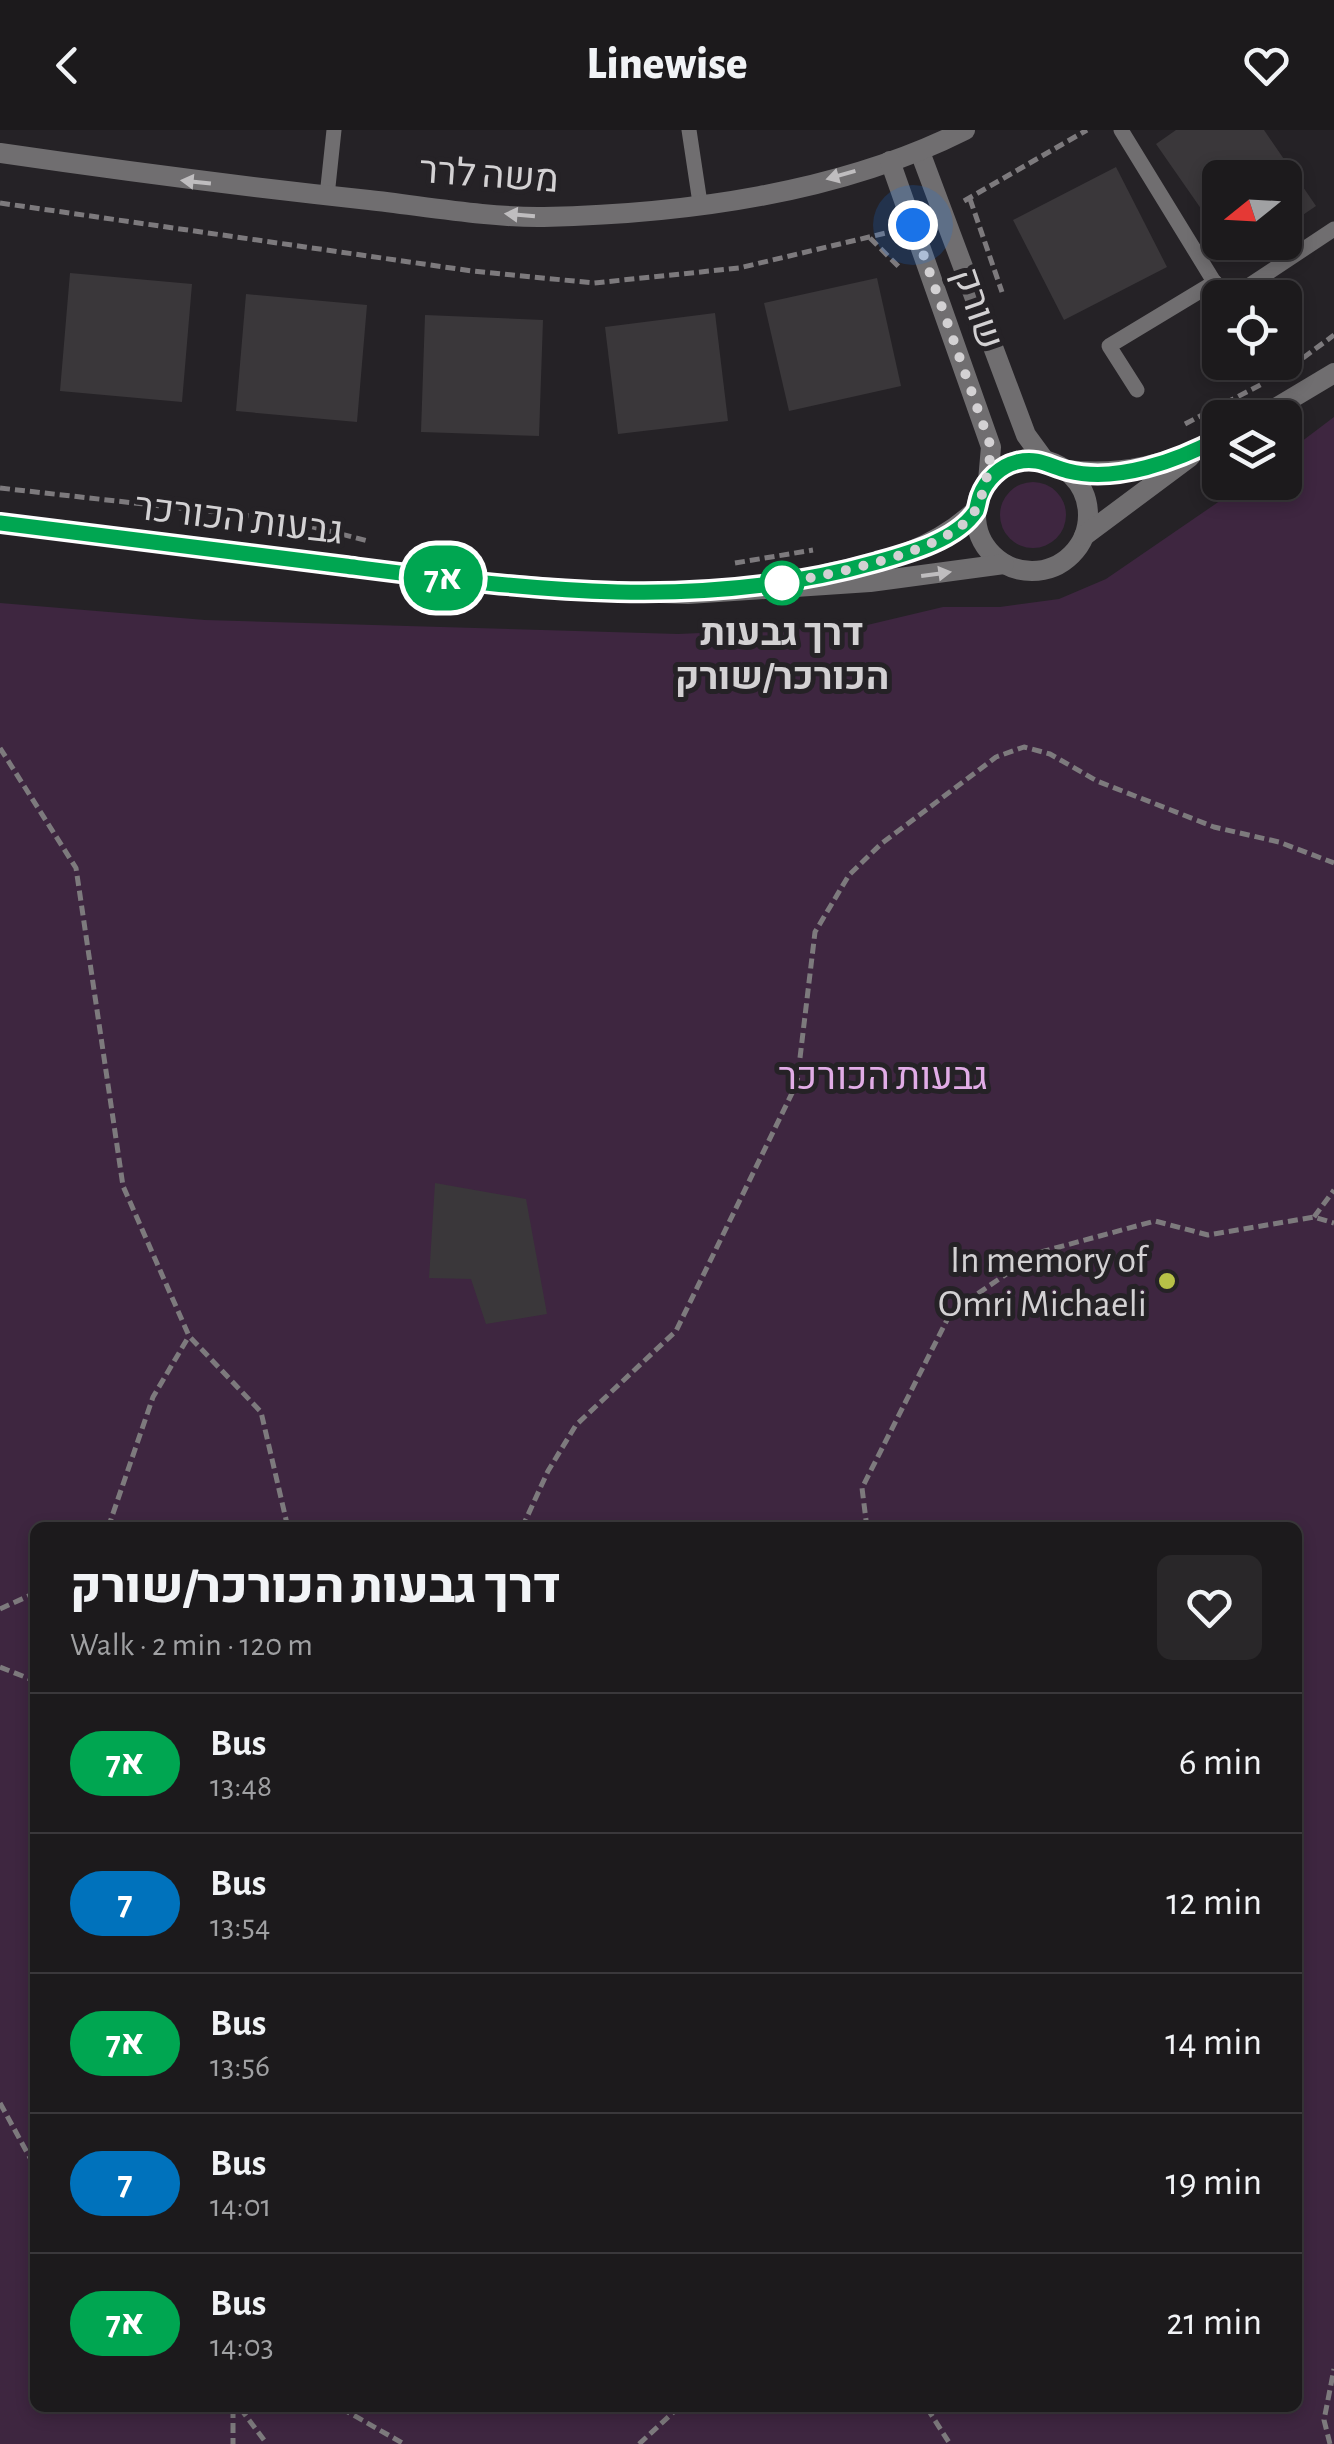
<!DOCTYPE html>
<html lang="en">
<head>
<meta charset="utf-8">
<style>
  :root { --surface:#1c1a1c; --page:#292729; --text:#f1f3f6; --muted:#a0a1a3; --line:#3a383b }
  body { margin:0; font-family:"Alegreya Sans",Heebo,sans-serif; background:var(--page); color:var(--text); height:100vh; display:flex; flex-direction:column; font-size:38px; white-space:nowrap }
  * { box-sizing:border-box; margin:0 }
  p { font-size:32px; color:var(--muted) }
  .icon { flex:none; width:55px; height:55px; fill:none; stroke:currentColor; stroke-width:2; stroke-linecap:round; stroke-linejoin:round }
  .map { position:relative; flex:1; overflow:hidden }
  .panel { position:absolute; left:30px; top:1392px; width:1272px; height:890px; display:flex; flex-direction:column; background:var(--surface); border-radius:15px; box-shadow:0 5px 15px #0003,0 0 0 2px var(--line) }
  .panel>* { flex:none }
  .badge { padding:0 20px; border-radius:32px; font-size:35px; line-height:65px }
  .needle { width:65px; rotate:252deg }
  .controls { position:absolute; left:1202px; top:30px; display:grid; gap:20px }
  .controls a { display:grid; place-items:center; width:100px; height:100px; border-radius:15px; background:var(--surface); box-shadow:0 5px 15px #0003,0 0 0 2px var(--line); font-size:50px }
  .you { position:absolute; width:50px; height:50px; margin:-25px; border:8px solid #fff; border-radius:50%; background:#1a73e8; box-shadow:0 0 0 15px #1a73e833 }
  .map>.badge { position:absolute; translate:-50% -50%; box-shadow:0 0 0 5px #fff }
  .round { display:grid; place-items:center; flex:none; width:105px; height:105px; border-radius:15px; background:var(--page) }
  .overview { display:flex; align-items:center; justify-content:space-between; height:170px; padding:0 40px }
  h1 { font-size:48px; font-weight:800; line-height:75px }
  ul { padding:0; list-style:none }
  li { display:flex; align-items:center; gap:30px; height:140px; padding:0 40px; border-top:2px solid var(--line) }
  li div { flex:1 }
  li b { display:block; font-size:38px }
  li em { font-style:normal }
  li .badge { min-width:110px; font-weight:700; text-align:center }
  header { display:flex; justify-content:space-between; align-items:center; height:130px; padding:0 40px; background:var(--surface); font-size:45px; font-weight:800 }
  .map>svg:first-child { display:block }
  .green { fill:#3e2640; fill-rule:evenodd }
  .building { fill:#3a373a }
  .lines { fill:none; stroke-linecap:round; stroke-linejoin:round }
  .path { stroke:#7d7a7d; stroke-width:5; stroke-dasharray:10 5; stroke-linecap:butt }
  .service { stroke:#706e70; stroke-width:15 }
  .minor { stroke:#706e70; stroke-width:20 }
  .tertiary { stroke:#706e70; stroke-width:20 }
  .oneway { fill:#bfbdbf }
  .line-casing { stroke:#fff; stroke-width:22 }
  .line { stroke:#00a651; stroke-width:15 }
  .walk { stroke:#d3d1d3; stroke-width:10; stroke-dasharray:0 18 }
  .stop-dot { fill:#fff; stroke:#00a651; stroke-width:5 }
  .poi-dot { fill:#b7c147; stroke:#252226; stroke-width:4 }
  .labels { text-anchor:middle; stroke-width:10; stroke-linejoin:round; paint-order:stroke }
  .street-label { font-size:38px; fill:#d3d1d3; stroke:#252226 }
  .stop-label { font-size:38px; font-weight:bold; fill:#d3d1d3; stroke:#252226 }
  .park-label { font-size:38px; fill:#e1ace6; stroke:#252226 }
  .poi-label { font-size:38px; fill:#d3d1d3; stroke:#252226; text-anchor:end }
</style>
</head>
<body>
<header><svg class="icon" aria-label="back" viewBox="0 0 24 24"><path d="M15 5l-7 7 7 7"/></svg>Linewise<svg class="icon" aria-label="heart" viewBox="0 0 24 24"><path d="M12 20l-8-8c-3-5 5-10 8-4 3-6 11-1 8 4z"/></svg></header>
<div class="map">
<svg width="1334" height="2314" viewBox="0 0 1334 2314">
  <rect width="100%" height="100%" fill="#252226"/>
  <g class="green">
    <path d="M1334,287v2027h-1334v-1841l205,17 473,14 185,-8 80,-19h57l59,-8 47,-20 140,-96 39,-1v-28zM35,1398h1263v880h-1263z"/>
    <circle cx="1033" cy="385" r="33"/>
  </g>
  <g class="building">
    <polygon points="1176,0 1264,0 1316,76 1285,97 1285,48 1220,48 1220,106 1156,14"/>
    <polygon points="1116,37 1167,137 1064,190 1013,90"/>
    <polygon points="70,143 192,154 182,272 60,261"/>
    <polygon points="877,148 901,256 789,281 764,173"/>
    <polygon points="246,164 367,175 357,292 236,281"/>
    <polygon points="715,183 728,291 618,304 605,197"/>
    <polygon points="425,185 543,190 539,306 421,302"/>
    <polygon points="435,1053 526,1069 547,1184 486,1194 471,1149 429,1148"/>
  </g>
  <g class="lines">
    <g class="path">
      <polyline points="970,69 1002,162"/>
      <polyline points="964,71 1087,0"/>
      <polyline points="0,73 472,141 594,153 739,138 890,102"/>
      <polyline points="870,108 901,139"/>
      <polyline points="1291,237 1334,205"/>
      <polyline points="1185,294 1264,253"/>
      <polyline points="0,358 286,390 368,411"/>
      <polyline points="735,433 813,420"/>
      <polyline points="0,618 76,738 123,1056 189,1206 261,1282 288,1398"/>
      <polyline points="1314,1087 1334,1060"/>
      <polyline points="108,1398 153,1267 189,1206"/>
      <polyline points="522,1398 548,1341 576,1295 676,1201 797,953 815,802 849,745 881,714 996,627 1024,617 1050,624 1097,651 1214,697 1279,712 1334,733"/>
      <polyline points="867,1398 862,1358 951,1182 1037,1123 1155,1091 1208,1105 1314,1087 1334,1093"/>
      <polyline points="0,1479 35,1463"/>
      <polyline points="0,1537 35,1551"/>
      <polyline points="0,1973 35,2037"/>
      <polyline points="233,2278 233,2314"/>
      <polyline points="240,2278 267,2314"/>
      <polyline points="341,2278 404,2314"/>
      <polyline points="910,2278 926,2280"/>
      <polyline points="927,2278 950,2314"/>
      <polyline points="639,2314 678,2278"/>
      <polyline points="1330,2314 1324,2290 1334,2239"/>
    </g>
    <g class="service">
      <polyline points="689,0 700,73"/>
      <polyline points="1121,0 1224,168"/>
      <polyline points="327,66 334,0"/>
      <polyline points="1230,168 1334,99"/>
      <polyline points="1137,260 1109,216 1215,152"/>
    </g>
    <g class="minor">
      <polyline points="920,22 1026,305 1045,331"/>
      <path d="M0,23c123,18 246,34 369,47 54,6 122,18 175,17 139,-3 296,-24 421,-87"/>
      <polyline points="890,31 991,317 988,351"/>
    </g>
    <g class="tertiary">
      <polyline points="1259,288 1334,243"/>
      <circle cx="1032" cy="385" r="56"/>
      <path d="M1066,340c57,6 103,-5 154,-32"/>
      <polyline points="0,393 456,450 576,460 688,464 870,452 1004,434"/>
      <polyline points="1084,406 1190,327"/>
      <path d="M825,444c60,-13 105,-22 151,-64"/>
    </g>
  </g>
  <defs><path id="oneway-solid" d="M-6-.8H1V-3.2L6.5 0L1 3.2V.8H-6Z" transform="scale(2.5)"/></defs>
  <g class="oneway">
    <use href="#oneway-solid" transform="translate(841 45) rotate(164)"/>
    <use href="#oneway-solid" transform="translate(196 52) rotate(-174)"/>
    <use href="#oneway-solid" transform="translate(520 85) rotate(-175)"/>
    <use href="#oneway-solid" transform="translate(936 444) rotate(-8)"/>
  </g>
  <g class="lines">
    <defs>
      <path id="line" d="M0,393c115,15 230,29 345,43 180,23 354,47 532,-4 32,-9 80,-22 99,-51 1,-2 3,-13 4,-15 6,-16 20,-30 37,-34 21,-5 32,4 51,9 49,12 109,-10 152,-33"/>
    </defs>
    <use href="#line" class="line-casing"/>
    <use href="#line" class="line"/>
    <path class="walk" d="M782,453l-12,3c47,-10 186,-32 207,-79 9,-20 12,-38 14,-60l-78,-222"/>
  </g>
  <circle class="stop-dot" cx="782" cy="453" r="20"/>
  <circle class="poi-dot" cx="1167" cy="1151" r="10"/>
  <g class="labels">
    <g class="street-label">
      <text transform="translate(489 44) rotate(4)" y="13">משה לרר</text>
      <text transform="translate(979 178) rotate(71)" y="13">שורק</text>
      <text transform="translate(239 388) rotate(7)" y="13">גבעות הכורכר</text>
    </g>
    <g class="stop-label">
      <text x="782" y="515">דרך גבעות<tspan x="782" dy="44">הכורכר/שורק</tspan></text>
    </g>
    <g class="park-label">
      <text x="883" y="959">גבעות הכורכר</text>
    </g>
    <g class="poi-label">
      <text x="1147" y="1142">In memory of<tspan x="1147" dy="44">Omri Michaeli</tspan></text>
    </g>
  </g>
</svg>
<div class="controls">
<a><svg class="needle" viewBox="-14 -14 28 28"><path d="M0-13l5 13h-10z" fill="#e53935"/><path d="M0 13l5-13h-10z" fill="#a0a1a3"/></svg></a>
<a><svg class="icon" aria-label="locate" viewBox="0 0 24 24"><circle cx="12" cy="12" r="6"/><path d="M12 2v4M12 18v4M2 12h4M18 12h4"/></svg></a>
<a><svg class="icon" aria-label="layers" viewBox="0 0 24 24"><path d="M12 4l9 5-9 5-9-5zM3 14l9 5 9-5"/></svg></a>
</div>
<div class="you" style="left:913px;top:95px"></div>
<b class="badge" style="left:443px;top:448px;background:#00a651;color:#fff">7א</b>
<section class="panel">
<div class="overview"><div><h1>דרך גבעות הכורכר/שורק</h1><p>Walk · 2 min · 120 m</p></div><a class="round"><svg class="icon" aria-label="heart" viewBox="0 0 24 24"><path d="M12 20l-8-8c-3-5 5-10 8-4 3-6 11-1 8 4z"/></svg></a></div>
<ul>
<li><span class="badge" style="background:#00a651;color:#fff">7א</span><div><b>Bus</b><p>13:48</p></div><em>6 min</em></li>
<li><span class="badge" style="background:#0072bc;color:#fff">7</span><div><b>Bus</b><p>13:54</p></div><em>12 min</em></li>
<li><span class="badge" style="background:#00a651;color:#fff">7א</span><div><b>Bus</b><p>13:56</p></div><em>14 min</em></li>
<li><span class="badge" style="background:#0072bc;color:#fff">7</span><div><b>Bus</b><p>14:01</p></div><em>19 min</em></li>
<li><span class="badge" style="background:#00a651;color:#fff">7א</span><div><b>Bus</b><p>14:03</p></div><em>21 min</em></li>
</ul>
</section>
</div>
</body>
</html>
